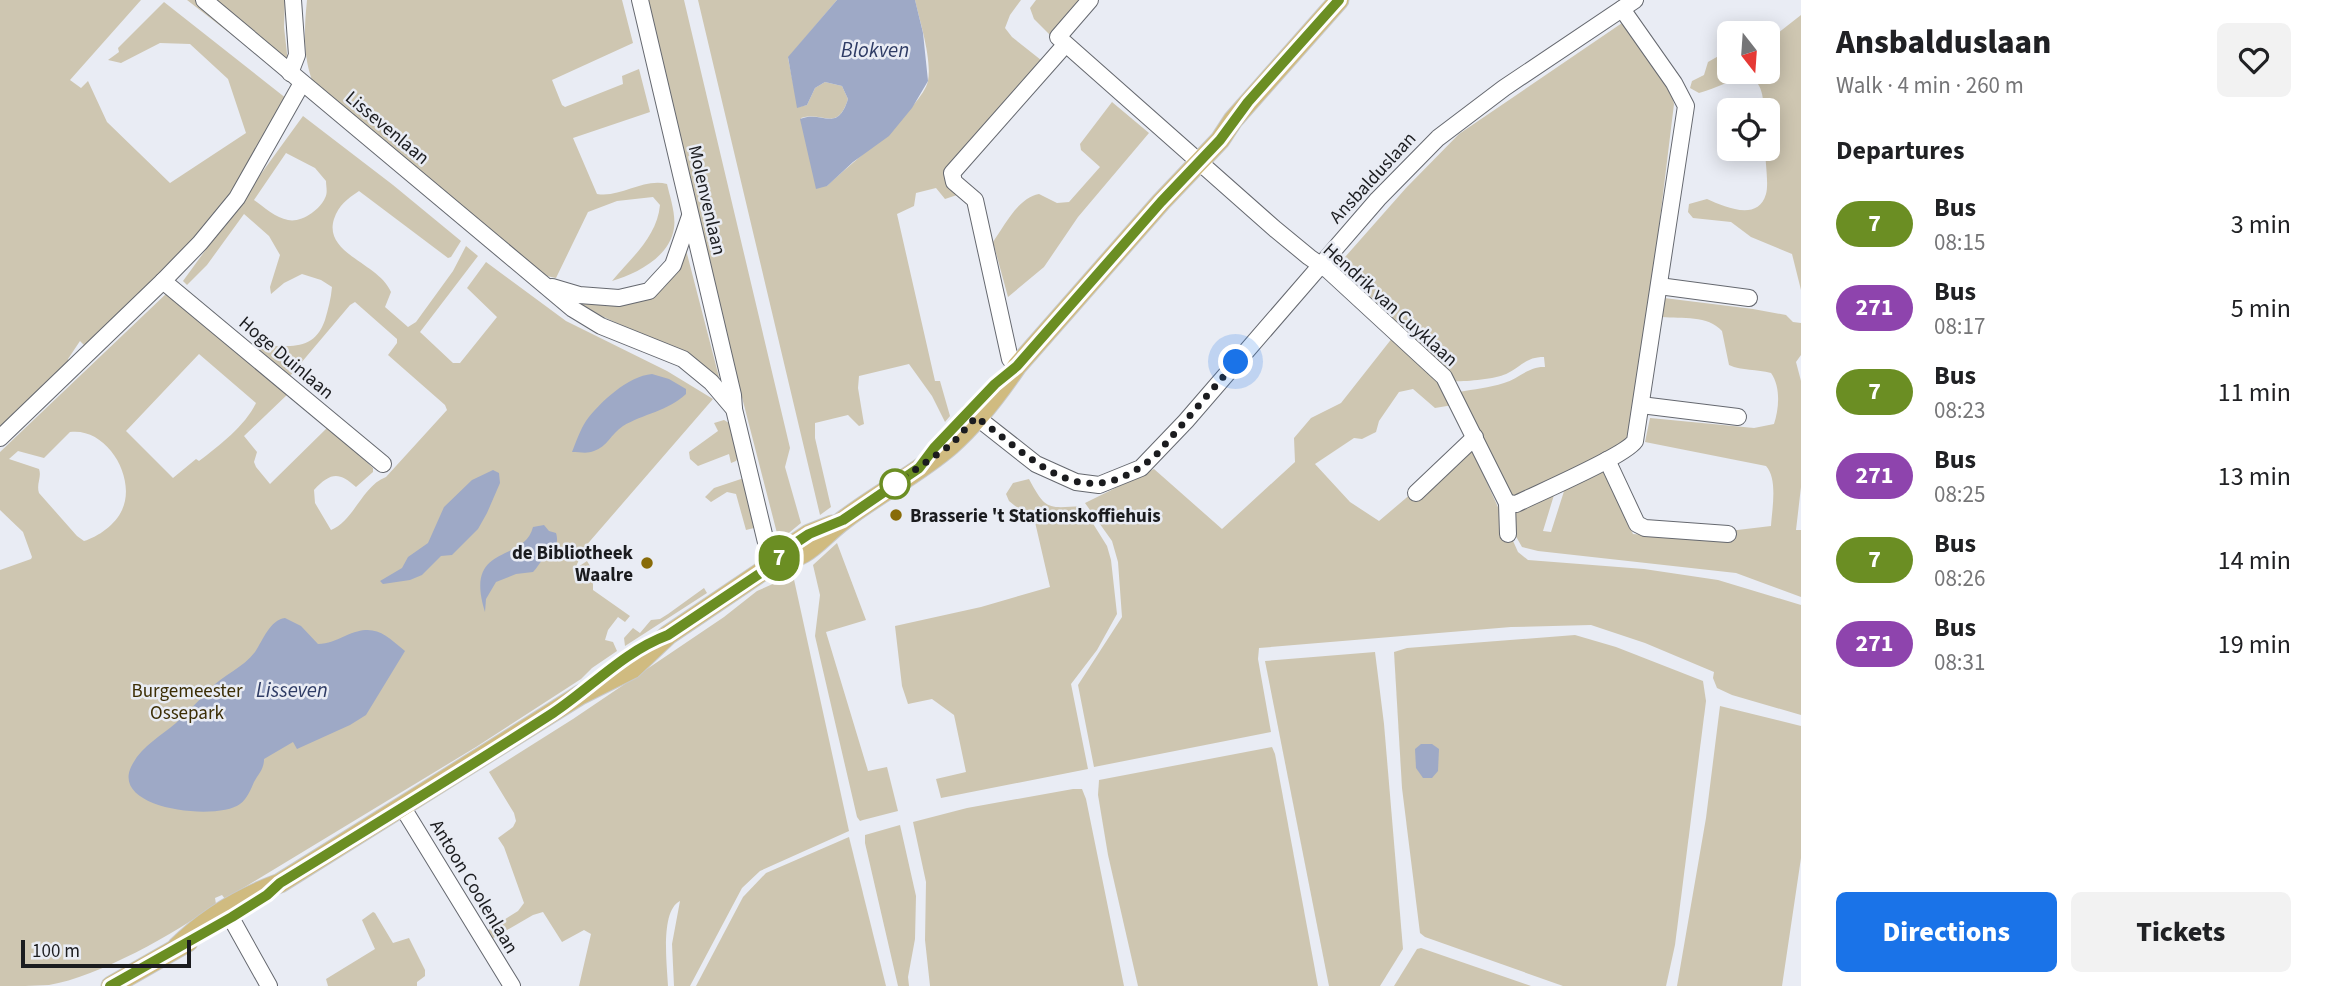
<!DOCTYPE html>
<html lang="en">
<head>
<meta charset="utf-8">
<style>
  :root { --surface:#fff; --page:#f2f2f2; --text:#202124; --muted:#757577; --accent:#1a73e8 }
  body { margin:0; font-family:"Source Sans 3",sans-serif; background:var(--page); color:var(--text); height:100vh; display:flex; flex-direction:column; font-size:26px; white-space:nowrap }
  * { box-sizing:border-box; margin:0 }
  p { font-size:23px; color:var(--muted) }
  .icon { flex:none; width:38px; height:38px; fill:none; stroke:currentColor; stroke-width:2; stroke-linecap:round; stroke-linejoin:round }
  .map { position:relative; flex:1; overflow:hidden }
  .panel { display:flex; flex-direction:column; background:var(--surface); width:525px }
  .panel>* { flex:none }
  .badge { padding:0 14px; border-radius:23px; font-size:24px; line-height:46px }
  .needle { width:46px; rotate:163deg }
  .fabs { position:absolute; left:1717px; top:21px; display:grid; gap:14px }
  .fabs a { display:grid; place-items:center; width:63px; height:63px; border-radius:10px; background:var(--surface); box-shadow:0 4px 18px #0003; font-size:35px }
  .scale { position:absolute; left:21px; bottom:18px; width:170px; box-sizing:border-box; padding-left:7px; border:4px solid #1b1c1f; border-top:0; font-size:19px; line-height:24px; white-space:nowrap; color:#1b1c1f; -webkit-text-stroke:5px #e9ecf4; paint-order:stroke }
  .you { position:absolute; width:35px; height:35px; margin:-18px; border:5px solid #fff; border-radius:50%; background:#1a73e8; box-shadow:0 0 0 10px #1a73e833 }
  .map>.badge { position:absolute; translate:-50% -50%; box-shadow:0 0 0 4px #fff }
  h2 { padding:0 35px; font-size:26px; line-height:63px }
  .round { display:grid; place-items:center; flex:none; width:74px; height:74px; border-radius:10px; background:var(--page) }
  .overview { display:flex; align-items:center; justify-content:space-between; height:119px; padding:0 35px }
  h1 { font-size:33px; font-weight:800; line-height:52px }
  .button { display:flex; gap:14px; margin-top:auto; padding:14px 35px }
  .button a { flex:1; height:80px; border-radius:10px; background:var(--accent); color:#fff; font-size:28px; font-weight:800; line-height:80px; text-align:center }
  .button a+a { background:var(--page); color:var(--text) }
  ul { padding:0; list-style:none }
  li { display:flex; align-items:center; gap:21px; height:84px; padding:0 35px }
  li div { flex:1 }
  li b { display:block; font-size:26px }
  li em { font-style:normal }
  li .badge { min-width:77px; font-weight:700; text-align:center }
  main { display:flex; flex:1; min-height:0 }
  .map>svg:first-child { display:block }
  .green { fill:#cec6b1; fill-rule:evenodd }
  .water { fill:#9ea9c6 }
  .lines { fill:none; stroke-linecap:round; stroke-linejoin:round }
  .minor-casing { stroke:#65686f; stroke-width:18 }
  .major-casing { stroke:#c8c9c9; stroke-width:21 }
  .minor { stroke:#fff; stroke-width:16 }
  .major { stroke:#d0bb80; stroke-width:19 }
  .line-casing { stroke:#fff; stroke-width:16 }
  .line { stroke:#6b8e23; stroke-width:10 }
  .walk { stroke:#1b1c1f; stroke-width:7; stroke-dasharray:0 12.6 }
  .stop-dot { fill:#fff; stroke:#6b8e23; stroke-width:3.5 }
  .poi-dot { fill:#886b08; stroke:#e9ecf4; stroke-width:2.5 }
  .labels { text-anchor:middle; stroke-width:5; stroke-linejoin:round; paint-order:stroke }
  .street-label { font-size:19px; fill:#1b1c1f; stroke:#e9ecf4 }
  .poi-label { font-size:19px; font-weight:bold; fill:#1b1c1f; stroke:#e9ecf4; text-anchor:start }
  .park-label { font-size:19px; fill:#3c2e05; stroke:#e9ecf4 }
  .water-label { font-size:21px; font-style:italic; fill:#2f3c65; stroke:#e9ecf4 }
</style>
</head>
<body>
<main>
<div class="map">
<svg width="1801" height="986" viewBox="0 0 1801 986">
  <rect width="100%" height="100%" fill="#e9ecf4"/>
  <g class="green">
    <polygon points="0,0 141,0 70,80 81,88 88,81 107,122 170,183 246,133 228,79 190,44 160,43 121,63 108,60 119,52 118,48 164,2 287,99 275,135 197,239 86,347 80,341 68,359 69,363 0,431"/>
    <polygon points="187,0 285,0 284,27 290,80"/>
    <path d="M307,0h315l11,43 -81,37 10,25 3,2 58,-23 -1,-8 17,-7 11,43 -77,26 24,56c24,4 46,-16 70,-10 3,13 9,30 7,44 -4,29 -38,46 -62,53 19,-23 45,-44 48,-76l-7,-8 -36,4 -29,11 -32,66 -14,-3 -90,-61 -117,-94c-31,-39 -33,-71 -28,-120z"/>
    <polygon points="644,0 684,0 790,448 785,467 801,523 779,541 700,234"/>
    <path d="M698,0h139l-49,58 10,49 9,-2 8,-17 10,-6 17,4 6,13c-11,34 -24,12 -47,19l26,68c22,-21 95,-78 101,-105 4,-22 -8,-59 -13,-81h106l-11,15 -5,13 7,9 34,27 -91,102 8,27 -18,6 -9,-11 -20,5 -2,13 -17,8 38,167h5l10,35 -5,6 -13,-26 -23,-32 -50,12 -1,12 6,36 -5,2 -11,-11 -33,8v15l16,69 -11,8z"/>
    <polygon points="1036,0 1087,0 1053,38 1034,19 1030,8"/>
    <path d="M1801,15v275l-9,-36 -41,-17 -20,-15 -38,-4 -5,-6 1,-8 18,-5c18,8 51,23 59,-5 3,-10 -1,-34 -1,-45h3v-39h-4c-2,-54 -33,-25 -65,-17l-9,-5 2,-7 12,-6 4,-13 21,-12v22h39v-31z"/>
    <path d="M1625,21l47,75 2,8 -40,328 -8,15 -112,49 -5,-1 -50,-103c15,-3 30,-4 45,-9 14,-4 25,-17 41,-16l-1,-10c-18,0 -22,9 -36,16 -10,6 -44,9 -56,8l-3,-7 -111,-109 68,-77 53,-54z"/>
    <path d="M1112,102l37,31 -71,84 -34,50 -36,30 -15,-55c12,-17 25,-44 46,-48l18,9 12,-1 31,-35 -19,-17 -1,-6z"/>
    <path d="M303,116l90,69 68,56 -10,16 -3,1 -89,-67c-12,8 -20,14 -25,28 -11,35 45,44 57,73l-6,15 23,20 8,-5 37,-51 13,-25 12,10 -58,76 33,31h7l37,-46 -30,-29 19,-26 80,59 101,50 46,28 -129,149 -9,21 12,-8 6,10v19l37,26 -5,6 -7,-5 -10,13 -3,10 8,2 4,9 -25,17 -11,11 -105,68 -251,152 -3,-4 -7,3 1,6c-40,29 -118,73 -167,81 -15,1 -33,1 -49,1v-416l31,-11 1,-2 -9,-25 -23,-22v-58l168,-160 122,100 -46,44 13,16 -3,10 2,5 14,17 59,-58 44,42v4l-17,15c-17,-15 -25,-15 -42,3l1,13 16,27c23,-9 31,-44 55,-53l61,-67 -2,-5 -57,-50 9,-12v-4l-42,-37 -5,3 -60,71 -36,-30c30,-2 59,9 71,-26 3,-11 6,-21 7,-33l-11,-7 -19,-6 -18,9 -13,11 -1,-7 10,-32 -11,-19 -25,-22 -37,51 -20,20 -4,-4zM286,153l29,15 11,13c0,5 2,12 -1,17 -5,12 -24,25 -37,22 -12,-2 -24,-13 -34,-20zM199,354l57,49c-11,23 -37,43 -57,58l-3,-2 -23,19 -47,-47zM70,432c37,-5 67,46 52,78 -6,14 -24,27 -38,31l-7,-5 -38,-43c-3,-9 3,-16 0,-24l-30,-10 9,-8 26,7z"/>
    <polygon points="685,246 720,381 674,350 574,303 574,299 635,301"/>
    <path d="M1664,298l89,11 33,6 7,7 8,1v32l-5,7 5,19v106l-5,43h5v67l-65,-24 -198,-22 -16,-4 -8,-14 -2,-19 38,-21 4,2 -11,36 8,1 15,-47 36,-19 31,68 79,6 17,-9 42,-5c1,-17 7,-47 -5,-60l-121,-24 5,-24 104,10 20,-4c5,-15 7,-37 -3,-51 -14,-4 -29,-2 -42,-8l-7,-34c-14,-16 -40,-12 -60,-14z"/>
    <polygon points="1393,337 1444,387 1453,405 1435,408 1413,389 1399,392 1379,421 1376,432 1362,439 1354,438 1315,464 1350,502 1379,521 1432,476 1472,449 1518,552 1528,560 1644,569 1718,580 1801,605 1801,715 1732,695 1717,688 1713,678 1714,672 1645,643 1591,625 1511,627 1259,648 1258,659 1271,732 1094,767 1078,685 1122,617 1118,562 1112,541 1085,503 1154,469 1222,529 1295,462 1294,438 1311,418 1341,403"/>
    <polygon points="724,420 734,426 740,453 736,461 731,463 729,454 698,466 690,459 689,452 718,431 714,423"/>
    <polygon points="744,478 758,527 746,530 736,494 727,492 711,502 705,497 714,488"/>
    <path d="M1029,479c17,32 19,29 53,27l25,40 4,14 6,54 -20,36 -26,34 17,85 -147,29 -5,-19 30,-7 -12,-57 -22,-16 -24,5 -6,-18 -7,-60 86,-19 69,-20 -15,-65 -26,-21 -3,-7 7,-11z"/>
    <polygon points="837,543 866,620 826,632 868,771 887,767 898,811 863,820 860,821 857,817 815,636 820,595 813,565"/>
    <path d="M793,575l56,256 -89,40 -18,17 -52,98h-16l-2,-42 8,-43c-20,10 -13,64 -12,85h-89l12,-52 -7,-4 -22,12 -19,-30 -10,3 -43,25 -5,-8 33,-21 6,-8 -20,-56 -6,-9 15,-11 3,-6 -2,-8 -25,-41 84,-53 151,-102 33,-26z"/>
    <polygon points="704,588 707,593 625,646 624,638 633,628 640,633 651,620 660,619 668,614"/>
    <polygon points="1575,635 1616,647 1703,681 1706,701 1675,945 1666,986 1563,986 1425,937 1420,933 1402,788 1394,652 1407,648"/>
    <polygon points="1375,652 1384,724 1403,949 1380,986 1329,986 1265,661"/>
    <polygon points="1720,706 1801,726 1801,858 1782,986 1677,986 1706,818"/>
    <polygon points="1272,747 1275,754 1318,986 1138,986 1108,855 1098,795 1099,780"/>
    <polygon points="1073,789 1082,789 1086,799 1124,986 930,986 925,940 926,882 913,822 967,808"/>
    <polygon points="900,825 916,896 915,939 908,977 909,986 898,986 865,843 865,835"/>
    <polygon points="849,837 886,986 696,986 743,897 766,873"/>
    <polygon points="373,912 375,913 393,943 409,938 425,970 425,976 417,982 417,986 328,986 326,979 375,949 362,920"/>
    <polygon points="1421,948 1531,986 1394,986 1417,949"/>
  </g>
  <g class="water">
    <path d="M837,0h78l8,33 5,48 -16,27 -23,28 -36,26 -26,24 -11,3 -16,-70c23,-9 37,15 48,-20l-6,-13 -17,-4 -10,6 -8,17 -10,3 -9,-51z"/>
    <path d="M652,374l17,5 17,10v5c-18,17 -43,20 -63,32 -12,8 -16,21 -29,25 -7,3 -14,1 -22,1 4,-10 8,-22 14,-31 14,-19 42,-45 66,-47z"/>
    <polygon points="493,470 499,473 500,483 487,513 478,529 452,555 441,556 422,575 410,580 383,584 380,581 402,568 408,557 428,543 444,507 472,480"/>
    <path d="M544,525l5,6 7,2c4,14 -4,16 -12,25 -4,4 -7,10 -11,14l-17,2 -20,8 -10,17 -1,13c-22,-70 39,-48 48,-85z"/>
    <path d="M285,618l16,8 17,18c10,0 18,-4 27,-8 29,-13 38,-3 60,15l-39,64 -16,10 -53,24 -4,-7 -29,17c0,10 -5,14 -10,23 -3,7 -7,17 -14,22 -22,17 -129,6 -109,-37 10,-21 29,-30 45,-44 12,-11 23,-23 34,-34 14,-15 33,-21 45,-37 8,-12 15,-32 30,-34z"/>
    <polygon points="1421,744 1432,744 1439,749 1438,771 1432,778 1423,778 1416,768 1415,749"/>
  </g>
  <g class="lines">
    <defs>
      <g id="minor">
        <polyline points="204,0 573,309 601,326 683,359 711,382 734,409 769,555 773,564"/>
        <polyline points="640,0 733,395 734,409"/>
        <polyline points="1090,0 1058,37 1275,229 1309,257 1329,271 1444,377 1507,503 1508,534"/>
        <polyline points="290,73 297,55 293,0"/>
        <polyline points="163,281 383,464"/>
        <polyline points="1659,286 1749,298"/>
        <polyline points="552,287 579,295 619,298 649,291 673,265 690,216"/>
        <polyline points="1017,366 1010,359 975,200 954,182 952,173 1065,45"/>
        <polyline points="1641,405 1738,417"/>
        <polyline points="970,412 1036,464 1076,482 1099,485 1141,468 1186,421 1378,199 1438,138 1504,88 1635,0"/>
        <polyline points="0,438 163,281 200,243 237,198 302,83"/>
        <polyline points="1607,460 1637,524 1645,528 1728,534"/>
        <polyline points="1416,493 1475,437"/>
        <path d="M1507,503l9,1c22,-11 109,-48 119,-63l51,-335 -12,-23 -52,-74"/>
        <polyline points="403,808 512,986"/>
        <polyline points="226,909 269,986"/>
      </g>
      <g id="major">
        <path d="M773,564c38,-7 44,-24 72,-45 34,-26 74,-46 106,-74 25,-22 47,-51 66,-79l144,-164 59,-62 13,-20 106,-120"/>
        <path d="M177,947c29,-29 65,-50 103,-64l300,-188 52,-26 36,-34 105,-71 18,-18 18,-12 23,-9"/>
        <polyline points="111,986 188,942"/>
      </g>
    </defs>
    <use href="#minor" class="minor-casing"/>
    <use href="#major" class="major-casing"/>
    <use href="#minor" class="minor"/>
    <use href="#major" class="major"/>
  </g>
  <g class="lines">
    <defs>
      <path id="line" d="M110,986l122,-69 35,-22 13,-12c91,-56 183,-112 273,-170 39,-26 70,-61 115,-78l106,-71 17,-18 18,-12 34,-14 76,-52 15,-20 61,-64 22,-18 144,-164 59,-62 28,-38 91,-102"/>
    </defs>
    <use href="#line" class="line-casing"/>
    <use href="#line" class="line"/>
    <path class="walk" d="M895,484l57,-40 24,-27c61,44 107,102 180,38l80,-93"/>
  </g>
  <circle class="stop-dot" cx="895" cy="484" r="14"/>
  <g class="poi-dot">
    <circle cx="896" cy="515" r="7"/>
    <circle cx="647" cy="563" r="7"/>
  </g>
  <g class="labels">
    <g class="street-label">
      <text transform="translate(388 127) rotate(40)" y="7">Lissevenlaan</text>
      <text transform="translate(1372 177) rotate(-47)" y="7">Ansbalduslaan</text>
      <text transform="translate(708 200) rotate(77)" y="7">Molenvenlaan</text>
      <text transform="translate(1391 304) rotate(42)" y="7">Hendrik van Cuyklaan</text>
      <text transform="translate(287 357) rotate(40)" y="7">Hoge Duinlaan</text>
      <text transform="translate(475 886) rotate(59)" y="7">Antoon Coolenlaan</text>
    </g>
    <g class="poi-label">
      <text x="910" y="522">Brasserie 't Stationskoffiehuis</text>
      <text x="633" y="559" text-anchor="end">de Bibliotheek<tspan x="633" dy="22">Waalre</tspan></text>
    </g>
    <g class="park-label">
      <text x="187" y="697">Burgemeester<tspan x="187" dy="22">Ossepark</tspan></text>
    </g>
    <g class="water-label">
      <text x="875" y="57">Blokven</text>
      <text x="292" y="697">Lisseven</text>
    </g>
  </g>
</svg>
<div class="fabs">
<a><svg class="needle" viewBox="-14 -14 28 28"><path d="M0-13l5 13h-10z" fill="#e53935"/><path d="M0 13l5-13h-10z" fill="#757577"/></svg></a>
<a><svg class="icon" aria-label="locate" viewBox="0 0 24 24"><circle cx="12" cy="12" r="6"/><path d="M12 2v4M12 18v4M2 12h4M18 12h4"/></svg></a>
</div>
<div class="scale">100 m</div>
<div class="you" style="left:1236px;top:362px"></div>
<b class="badge" style="left:779px;top:558px;background:#6b8e23;color:#fff">7</b>
</div>
<section class="panel">
<div class="overview"><div><h1>Ansbalduslaan</h1><p>Walk · 4 min · 260 m</p></div><a class="round"><svg class="icon" aria-label="heart" viewBox="0 0 24 24"><path d="M12 20l-8-8c-3-5 5-10 8-4 3-6 11-1 8 4z"/></svg></a></div>
<h2>Departures</h2>
<ul>
<li><span class="badge" style="background:#6b8e23;color:#fff">7</span><div><b>Bus</b><p>08:15</p></div><em>3 min</em></li>
<li><span class="badge" style="background:#8e44ad;color:#fff">271</span><div><b>Bus</b><p>08:17</p></div><em>5 min</em></li>
<li><span class="badge" style="background:#6b8e23;color:#fff">7</span><div><b>Bus</b><p>08:23</p></div><em>11 min</em></li>
<li><span class="badge" style="background:#8e44ad;color:#fff">271</span><div><b>Bus</b><p>08:25</p></div><em>13 min</em></li>
<li><span class="badge" style="background:#6b8e23;color:#fff">7</span><div><b>Bus</b><p>08:26</p></div><em>14 min</em></li>
<li><span class="badge" style="background:#8e44ad;color:#fff">271</span><div><b>Bus</b><p>08:31</p></div><em>19 min</em></li>
</ul>
<div class="button"><a>Directions</a><a>Tickets</a></div>
</section>
</main>
</body>
</html>
